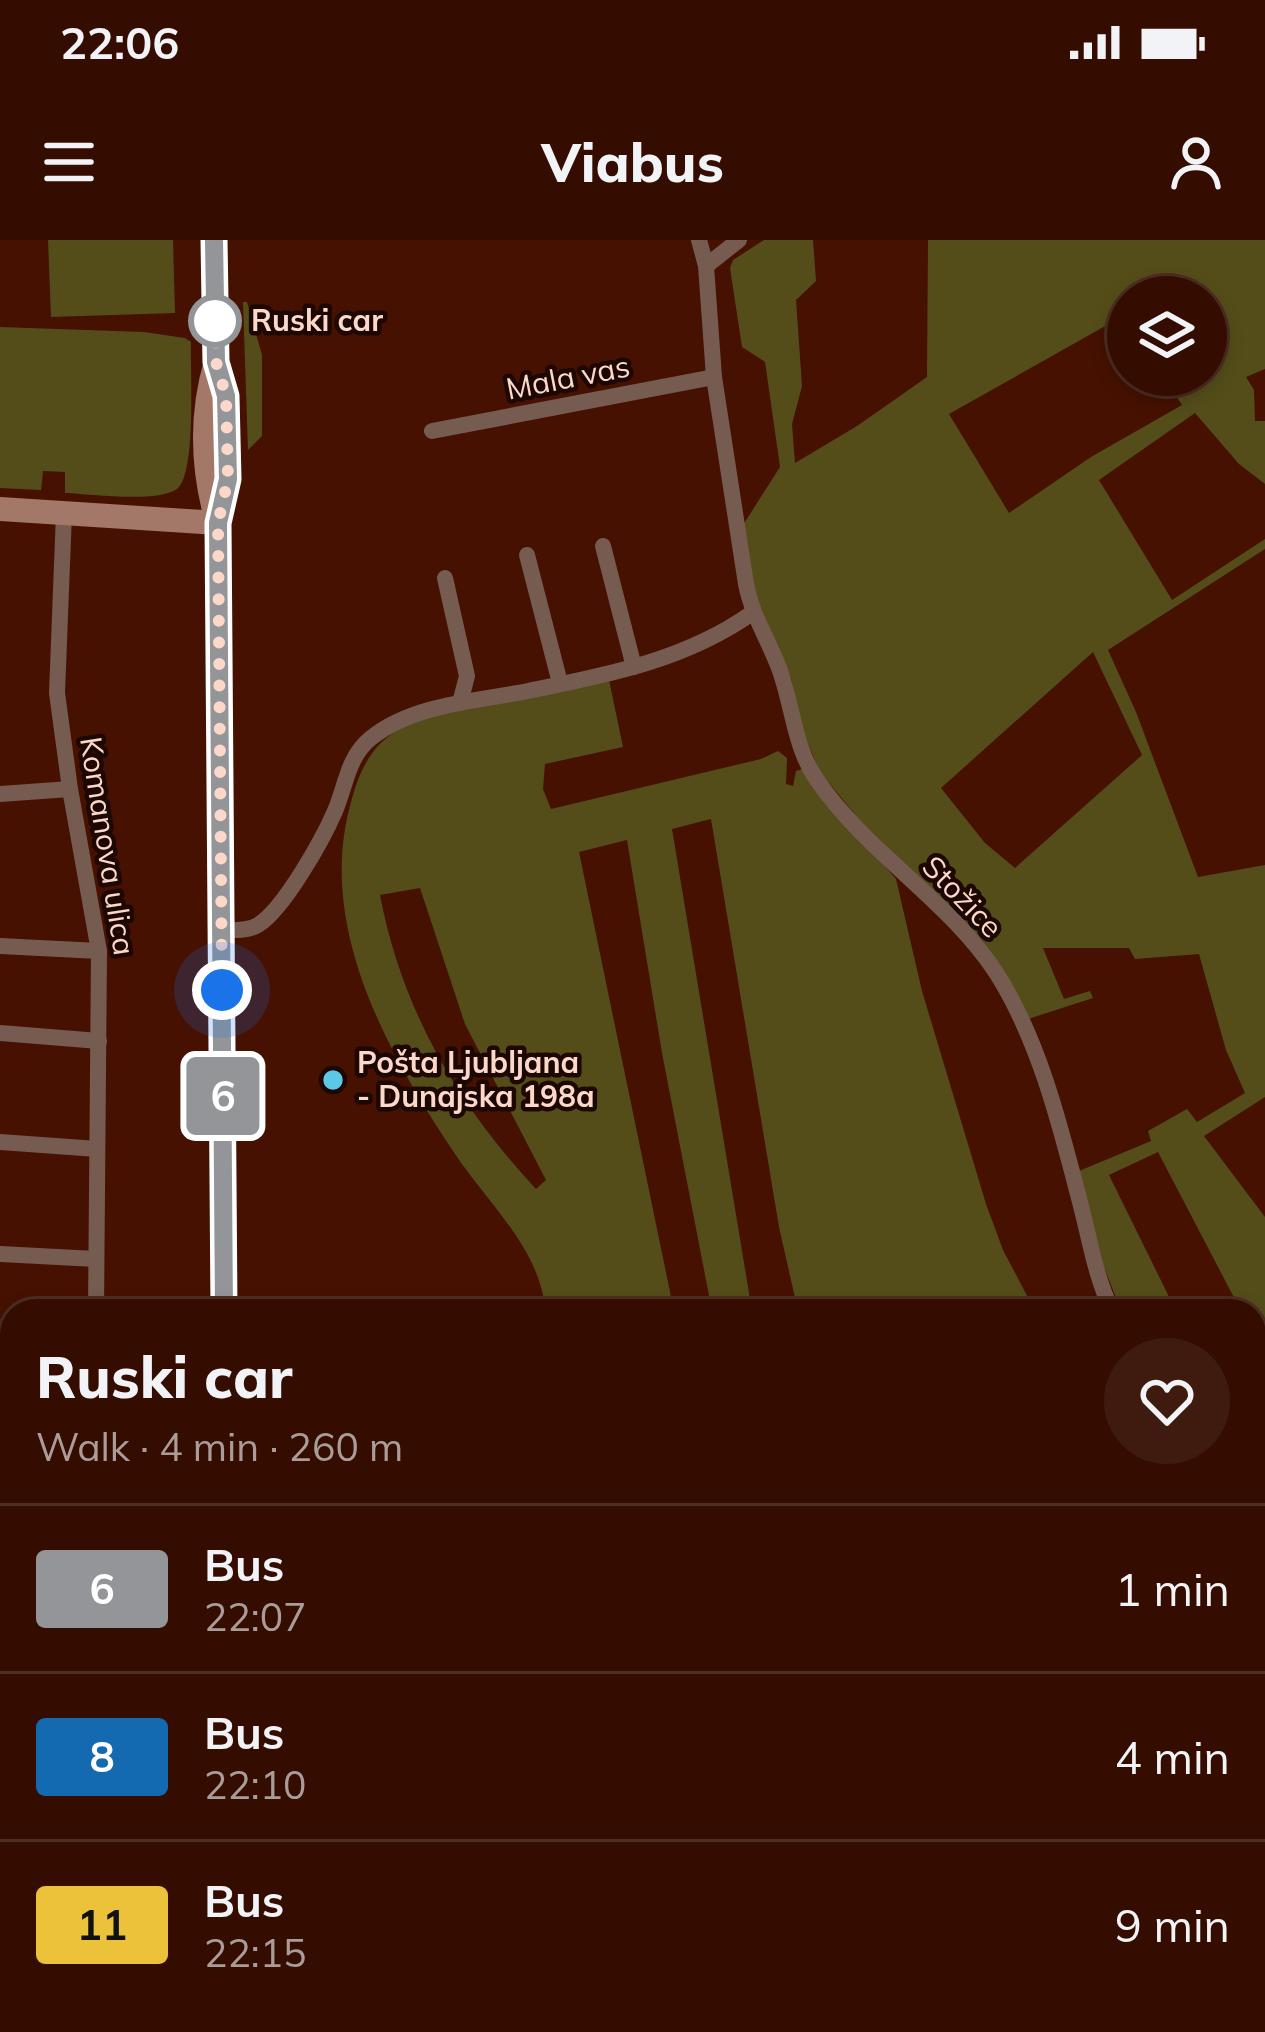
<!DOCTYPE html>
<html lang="en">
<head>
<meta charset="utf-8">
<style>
  :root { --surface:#340d00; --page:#3f1b0f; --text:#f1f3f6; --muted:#a99c99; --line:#4e2d22 }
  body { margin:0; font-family:Mulish,sans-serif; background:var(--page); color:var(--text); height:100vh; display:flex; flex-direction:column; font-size:45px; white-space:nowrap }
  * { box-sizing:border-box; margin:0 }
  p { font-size:39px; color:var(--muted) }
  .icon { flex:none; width:66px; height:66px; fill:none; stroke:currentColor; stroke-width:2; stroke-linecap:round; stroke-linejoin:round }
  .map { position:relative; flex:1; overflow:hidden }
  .panel { position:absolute; left:0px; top:1059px; width:1266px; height:735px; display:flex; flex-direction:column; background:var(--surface); border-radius:36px 36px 0 0; box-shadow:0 6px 18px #0003,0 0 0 3px var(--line) }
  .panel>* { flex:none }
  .badge { padding:0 24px; border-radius:9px; font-size:42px; line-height:78px }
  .buttons { position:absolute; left:1107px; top:36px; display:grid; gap:24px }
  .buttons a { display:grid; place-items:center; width:120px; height:120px; border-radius:50%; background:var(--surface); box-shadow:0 6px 18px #0003,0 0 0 3px var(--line); font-size:60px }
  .you { position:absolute; width:60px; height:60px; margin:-30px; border:9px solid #fff; border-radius:50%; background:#1a73e8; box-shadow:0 0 0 18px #1a73e833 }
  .map>.badge { position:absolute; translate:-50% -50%; box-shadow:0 0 0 6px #fff }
  .round { display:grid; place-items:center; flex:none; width:126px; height:126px; border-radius:63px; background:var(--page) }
  .head { display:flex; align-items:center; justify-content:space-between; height:204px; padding:0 36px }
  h1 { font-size:57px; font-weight:800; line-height:90px }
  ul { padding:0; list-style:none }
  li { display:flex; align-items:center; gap:36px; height:168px; padding:0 36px; border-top:3px solid var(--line) }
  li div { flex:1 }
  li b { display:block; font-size:45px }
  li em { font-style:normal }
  li .badge { min-width:132px; font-weight:700; text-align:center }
  .status { display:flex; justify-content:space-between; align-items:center; height:84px; padding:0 60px; background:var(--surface); direction:ltr }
  .status svg { height:33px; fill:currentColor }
  header { display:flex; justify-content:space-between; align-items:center; height:156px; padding:0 36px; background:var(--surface); font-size:54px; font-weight:800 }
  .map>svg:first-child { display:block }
  .green { fill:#544d1a; fill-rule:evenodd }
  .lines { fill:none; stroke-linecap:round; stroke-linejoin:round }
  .street { stroke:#765b51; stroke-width:16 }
  .secondary { stroke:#a37868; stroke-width:24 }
  .line-casing { stroke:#fff; stroke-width:27 }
  .line { stroke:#939598; stroke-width:18 }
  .walk { stroke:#fcd8cb; stroke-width:12; stroke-dasharray:0 21.6 }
  .stop-dot { fill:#fff; stroke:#939598; stroke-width:6 }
  .poi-dot { fill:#5dc7e8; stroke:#1d0702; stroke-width:4.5 }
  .labels { text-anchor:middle; stroke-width:9; stroke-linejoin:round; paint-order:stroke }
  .stop-label { font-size:30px; font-weight:bold; fill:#fcd8cb; stroke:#1d0702; text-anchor:start }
  .street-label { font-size:30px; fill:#fcd8cb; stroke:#1d0702 }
  .poi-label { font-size:30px; font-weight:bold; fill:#fcd8cb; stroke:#1d0702; text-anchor:start }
</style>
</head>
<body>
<div class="status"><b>22:06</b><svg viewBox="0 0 49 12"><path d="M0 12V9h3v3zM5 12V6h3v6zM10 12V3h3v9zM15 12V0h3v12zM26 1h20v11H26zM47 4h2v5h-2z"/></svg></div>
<header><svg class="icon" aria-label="menu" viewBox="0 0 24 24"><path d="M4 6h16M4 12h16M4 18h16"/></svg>Viabus<svg class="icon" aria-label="person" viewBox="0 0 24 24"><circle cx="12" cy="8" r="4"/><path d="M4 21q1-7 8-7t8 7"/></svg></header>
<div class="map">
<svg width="1265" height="1792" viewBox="0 0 1265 1792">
  <rect width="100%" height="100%" fill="#461100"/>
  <g class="green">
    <polygon points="48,0 173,0 175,73 51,77"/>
    <path d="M764,0h49l3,41 -20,19 6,86 -10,38 3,39 62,-37 70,-49 1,-137h337v129l-19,8 8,13 1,31h10v63l-26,-20 -44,-51 -96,67 73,120 93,-61v10l-157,101 28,62 62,165 67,-12v232l-61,39 61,81v104l-7,5 7,10v170l-11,11v-174l4,-4 -4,-7v-21h-13l-83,-159 -49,23 67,136h-55l-18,-47 -24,-93 72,-30 -3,-10 39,-22 10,13 48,-29 -19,-43 -27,-96 -64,5 -6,-11h-86l21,51 26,-8 3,7 -65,21 -23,-47 -23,-32 -123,-121 -39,-47 -18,-43 -11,-50 -39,-93 -9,-61 37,-58 -15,-105 -23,-15 -12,-79 3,-8zM1128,57h78v78h-43l19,30 -91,52 -82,56 -60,-99 174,-98 5,6zM1093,412l49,103 -127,113 -30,-25 -44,-55z"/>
    <polygon points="243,62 247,62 262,115 262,196 248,210"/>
    <path d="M0,87l144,5 41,6 6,4c-1,27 6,132 -14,147 -20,14 -87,5 -112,4v-21l-22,-1 -2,19 -41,-2z"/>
    <path d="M609,440l14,67 -78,17 -2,25 8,20 210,-50 17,-8 9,7 -1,26 7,2 3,-15 6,-2 94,110 26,112 64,213 17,46 32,61h-237l-19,-84 -68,-408 -39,10 80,482h-40l-50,-258 -35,-213 -48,12 95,459h-129c-3,-60 -59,-110 -90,-157 -66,-99 -138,-225 -105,-348 8,-31 18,-57 46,-75 25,-16 59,-19 88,-25 41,-9 83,-17 125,-26zM420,648l45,136 81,156 -10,9c-79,-85 -134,-179 -156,-294z"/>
  </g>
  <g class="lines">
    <g class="street">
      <path d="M699,0l7,26 8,111 32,207c6,31 22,55 33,84 14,38 15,79 38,112 50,73 133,121 180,194 43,68 64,155 84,232 9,35 15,72 31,105"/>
      <polyline points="706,26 739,0"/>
      <polyline points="432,191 714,137"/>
      <polyline points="64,273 57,453 70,549 99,711 96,1071"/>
      <polyline points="603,306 634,427"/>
      <polyline points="527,315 560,443"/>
      <polyline points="445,338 467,436 460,463"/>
      <polyline points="0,554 70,549"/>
      <path d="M222,690c12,0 26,1 36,-5 26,-16 65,-86 77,-114 11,-26 13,-55 36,-73 42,-34 107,-37 157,-47 79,-16 158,-31 224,-78"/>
      <polyline points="0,706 99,711"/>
      <polyline points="0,793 99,801"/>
      <polyline points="0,902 97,909"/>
      <polyline points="0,1014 96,1019"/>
      <polyline points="0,1139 12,1140"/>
      <polyline points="0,1230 12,1231"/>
      <polyline points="1254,1288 1265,1300"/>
      <polyline points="1254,1333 1265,1327"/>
      <polyline points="0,1401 12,1401"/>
      <polyline points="1254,1561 1265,1551"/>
      <polyline points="0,1631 12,1630"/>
      <polyline points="1254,1730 1265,1719"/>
      <polyline points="1014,1782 1030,1792"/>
      <polyline points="18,1792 20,1782"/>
      <polyline points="1042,1792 1046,1782"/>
      <polyline points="1187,1792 1198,1782"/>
      <polyline points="1239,1792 1250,1782"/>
    </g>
    <g class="secondary">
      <polyline points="214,0 216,122 226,156 228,239 218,283 224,1071"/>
      <path d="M216,122c-16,54 -14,106 1,159"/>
      <polyline points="0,269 218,283"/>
      <polyline points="166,1792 169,1782"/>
      <polyline points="196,1792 197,1782"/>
    </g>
  </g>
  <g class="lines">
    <defs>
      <polyline id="line" points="214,0 216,122 226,156 228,239 218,283 224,1071"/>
    </defs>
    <use href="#line" class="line-casing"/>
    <use href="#line" class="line"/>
    <polyline class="walk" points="215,81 216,122 226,156 228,239 218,283 222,750"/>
  </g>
  <circle class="stop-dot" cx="215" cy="81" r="24"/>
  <circle class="poi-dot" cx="333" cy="840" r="12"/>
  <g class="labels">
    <g class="stop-label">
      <text x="251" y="91">Ruski car</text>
    </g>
    <g class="street-label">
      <text transform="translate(568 138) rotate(-11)" y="10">Mala vas</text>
      <text transform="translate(107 606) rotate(81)" y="10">Komanova ulica</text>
      <text transform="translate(962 657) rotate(46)" y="10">Stožice</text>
    </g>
    <g class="poi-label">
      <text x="357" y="833">Pošta Ljubljana<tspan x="357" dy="34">- Dunajska 198a</tspan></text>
    </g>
  </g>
</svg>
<div class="buttons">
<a><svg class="icon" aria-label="layers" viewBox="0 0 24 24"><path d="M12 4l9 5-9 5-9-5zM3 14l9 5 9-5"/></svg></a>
</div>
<div class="you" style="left:222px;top:750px"></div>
<b class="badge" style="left:223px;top:856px;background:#939598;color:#fff">6</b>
<section class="panel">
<div class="head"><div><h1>Ruski car</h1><p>Walk · 4 min · 260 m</p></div><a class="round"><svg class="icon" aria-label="heart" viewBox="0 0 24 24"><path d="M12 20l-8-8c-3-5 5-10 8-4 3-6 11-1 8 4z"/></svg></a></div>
<ul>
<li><span class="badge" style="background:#939598;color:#fff">6</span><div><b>Bus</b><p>22:07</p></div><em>1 min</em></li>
<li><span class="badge" style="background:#136ab0;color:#fff">8</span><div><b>Bus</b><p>22:10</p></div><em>4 min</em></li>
<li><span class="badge" style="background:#edc23b;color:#111">11</span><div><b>Bus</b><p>22:15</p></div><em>9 min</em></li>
</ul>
</section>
</div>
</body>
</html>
